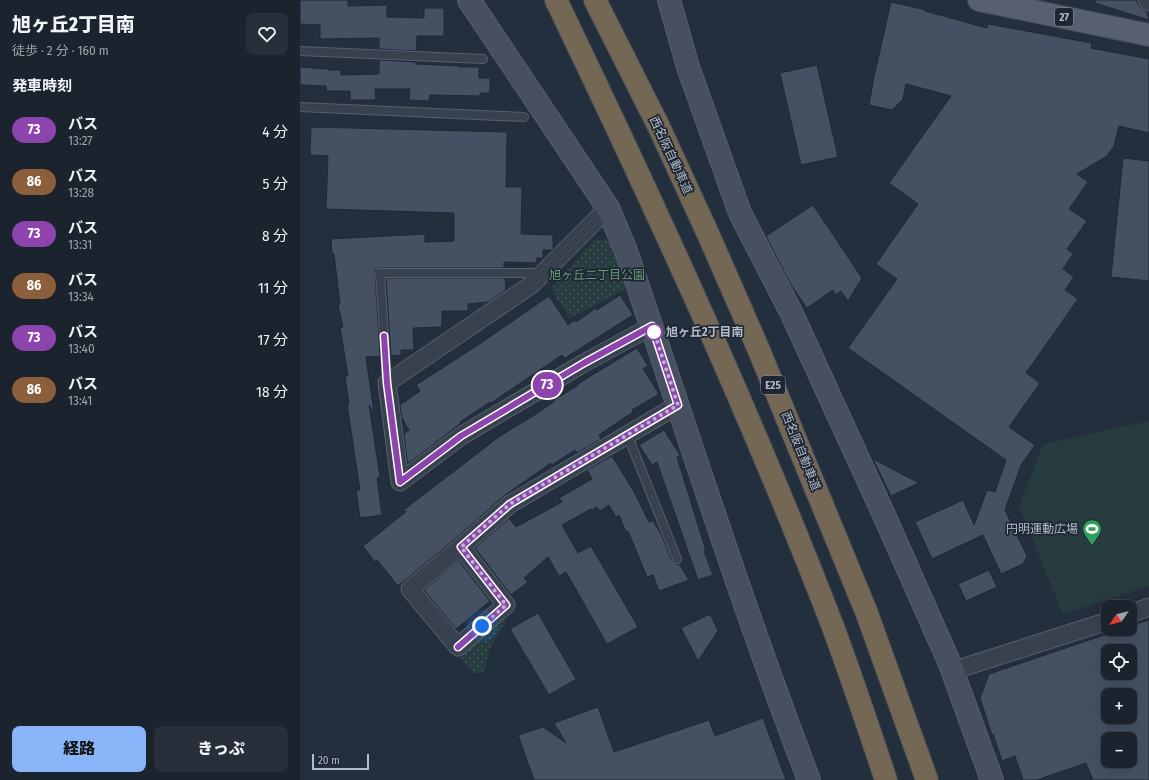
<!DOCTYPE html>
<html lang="ja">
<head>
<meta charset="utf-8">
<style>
  :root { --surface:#1b232e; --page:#282f3a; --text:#f1f3f6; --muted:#a0a4aa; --line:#39404a; --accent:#8ab4f8 }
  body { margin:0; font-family:"Fira Sans Condensed","Noto Sans JP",sans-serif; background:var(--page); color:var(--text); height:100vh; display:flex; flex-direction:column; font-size:15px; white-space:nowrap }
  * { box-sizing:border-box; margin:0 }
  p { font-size:13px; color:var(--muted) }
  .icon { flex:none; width:22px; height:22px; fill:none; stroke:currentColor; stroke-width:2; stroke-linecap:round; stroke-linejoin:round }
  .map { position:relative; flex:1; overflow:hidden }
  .side { display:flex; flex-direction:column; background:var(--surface); width:300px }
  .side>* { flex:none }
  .badge { padding:0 8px; border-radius:13px; font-size:14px; line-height:26px }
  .needle { width:26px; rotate:235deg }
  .fabs { position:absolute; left:801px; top:600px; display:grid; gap:8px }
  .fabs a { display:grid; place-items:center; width:36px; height:36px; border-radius:8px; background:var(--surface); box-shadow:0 4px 16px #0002,0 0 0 1px var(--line); font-size:20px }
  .scale { position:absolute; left:12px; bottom:10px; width:57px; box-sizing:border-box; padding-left:4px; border:2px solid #b4bcc9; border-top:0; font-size:11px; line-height:14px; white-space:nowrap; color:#b4bcc9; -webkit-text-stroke:3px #1d2633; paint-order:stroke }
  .you { position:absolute; width:20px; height:20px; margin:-10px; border:3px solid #fff; border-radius:50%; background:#1a73e8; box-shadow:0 0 0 6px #1a73e833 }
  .map>.badge { position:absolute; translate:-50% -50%; box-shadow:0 0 0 2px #fff }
  h2 { padding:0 12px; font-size:15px; line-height:36px }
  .round { display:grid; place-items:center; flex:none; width:42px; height:42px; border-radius:8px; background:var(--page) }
  .headline { display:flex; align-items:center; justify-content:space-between; height:68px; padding:0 12px }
  h1 { font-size:19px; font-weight:800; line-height:30px }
  .cta { display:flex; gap:8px; margin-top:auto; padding:8px 12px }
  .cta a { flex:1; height:46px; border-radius:8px; background:var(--accent); color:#111; font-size:16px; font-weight:800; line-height:46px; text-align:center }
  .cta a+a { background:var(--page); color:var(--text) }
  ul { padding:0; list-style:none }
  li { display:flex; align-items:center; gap:12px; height:52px; padding:0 12px }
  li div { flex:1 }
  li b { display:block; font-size:15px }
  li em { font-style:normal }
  li .badge { min-width:44px; font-weight:700; text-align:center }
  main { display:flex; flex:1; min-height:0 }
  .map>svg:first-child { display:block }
  .green { fill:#263c3f }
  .park { fill:url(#park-dots) }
  .building { fill:#455162; stroke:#1f2835; fill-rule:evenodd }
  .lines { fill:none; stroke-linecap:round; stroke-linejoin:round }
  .lane-casing { stroke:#565f6c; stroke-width:10 }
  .street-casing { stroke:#565f6c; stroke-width:19 }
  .secondary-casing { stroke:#565f6c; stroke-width:24 }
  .primary-casing { stroke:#414a57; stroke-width:24 }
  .highway-casing { stroke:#434c59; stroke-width:24 }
  .lane { stroke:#38414e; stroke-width:8 }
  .street { stroke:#38414e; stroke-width:17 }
  .secondary { stroke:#465061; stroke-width:22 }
  .primary { stroke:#56606e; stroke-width:22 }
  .highway { stroke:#746855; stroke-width:22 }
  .line-casing { stroke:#fff; stroke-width:9 }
  .line { stroke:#8e44ad; stroke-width:6 }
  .walk { stroke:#b4bcc9; stroke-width:4; stroke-dasharray:0 7.2 }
  .stop-dot { fill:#fff; stroke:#8e44ad; stroke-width:2 }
  .labels { text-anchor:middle; stroke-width:3.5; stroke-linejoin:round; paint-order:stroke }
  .shield { fill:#1d2633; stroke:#878f9c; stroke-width:1 }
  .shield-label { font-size:11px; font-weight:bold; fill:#b4bcc9 }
  .street-label { font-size:12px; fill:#b4bcc9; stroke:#1d2633 }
  .park-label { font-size:12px; fill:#6b9a76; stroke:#1d2633 }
  .stop-label { font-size:12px; font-weight:bold; fill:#b4bcc9; stroke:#1d2633; text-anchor:start }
  .poi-label { font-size:12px; fill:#b4bcc9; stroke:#1d2633; text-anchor:end }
</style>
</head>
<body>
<main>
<section class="side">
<div class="headline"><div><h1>旭ヶ丘2丁目南</h1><p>徒歩 · 2 分 · 160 m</p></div><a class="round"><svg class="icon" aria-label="heart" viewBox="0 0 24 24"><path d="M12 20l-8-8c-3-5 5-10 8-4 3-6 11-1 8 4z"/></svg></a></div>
<h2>発車時刻</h2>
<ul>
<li><span class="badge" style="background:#8e44ad;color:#fff">73</span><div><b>バス</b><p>13:27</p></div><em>4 分</em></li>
<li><span class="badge" style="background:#8b5e3c;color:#fff">86</span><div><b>バス</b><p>13:28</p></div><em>5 分</em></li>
<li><span class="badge" style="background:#8e44ad;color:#fff">73</span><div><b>バス</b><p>13:31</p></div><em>8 分</em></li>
<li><span class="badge" style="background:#8b5e3c;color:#fff">86</span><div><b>バス</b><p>13:34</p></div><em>11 分</em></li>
<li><span class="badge" style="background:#8e44ad;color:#fff">73</span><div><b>バス</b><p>13:40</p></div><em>17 分</em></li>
<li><span class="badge" style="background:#8b5e3c;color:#fff">86</span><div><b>バス</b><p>13:41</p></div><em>18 分</em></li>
</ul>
<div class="cta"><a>経路</a><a>きっぷ</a></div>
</section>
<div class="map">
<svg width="849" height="780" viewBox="0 0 849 780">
  <defs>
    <pattern id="park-dots" width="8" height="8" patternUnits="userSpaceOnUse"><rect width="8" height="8" fill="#263c3f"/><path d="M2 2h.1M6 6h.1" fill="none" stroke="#435659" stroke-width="1.8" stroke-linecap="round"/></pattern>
  </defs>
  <rect width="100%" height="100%" fill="#242f3e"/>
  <polygon class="green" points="849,421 849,586 763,614 719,506 743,444"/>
  <g class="park">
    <polygon points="309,239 329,287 270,318 251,289 294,240"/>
    <polygon points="201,618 206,621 190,648 184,673 173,673 158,654"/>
  </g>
  <g class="building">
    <polygon points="0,0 48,0 48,6 87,5 87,17 124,18 124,8 144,8 144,36 117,36 116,51 79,49 79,38 20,39 20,25 0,24"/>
    <polygon points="796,0 837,0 837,3 840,7 847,12 849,20 795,3"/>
    <polygon points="591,2 626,10 625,11 687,28 688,24 792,43 791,48 849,59 849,133 819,126 814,146 807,156 777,174 788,182 769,209 787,221 767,249 773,254 763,269 774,277 765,290 778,299 726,373 740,383 709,427 735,445 721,465 705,510 727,556 723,564 701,574 683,535 632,559 615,522 663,500 674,525 687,490 695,492 706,460 548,348 597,279 576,264 618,204 589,183 651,96 606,84 603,99 592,110 569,105 574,77"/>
    <polygon points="79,60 116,62 116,64 159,66 159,67 179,67 179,78 190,78 190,93 180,93 180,96 130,95 129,101 109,100 110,89 75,89 76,100 50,100 50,91 26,91 26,86 0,85 0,67 28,69 28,70 41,70 41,75 79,74"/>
    <polygon points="517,65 538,157 501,165 480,73"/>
    <polygon points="11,127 207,132 206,187 222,187 221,234 253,235 253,249 252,250 243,250 243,258 237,258 236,263 204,262 204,268 80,268 75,270 75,273 80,356 66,357 74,413 69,405 80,477 77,478 82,515 60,518 56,490 60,490 47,404 49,404 45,376 48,376 40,327 43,327 38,305 40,304 34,254 32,254 31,239 125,234 125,242 154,241 154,213 26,209 28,156 10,155"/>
    <polygon points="823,158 849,161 849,281 811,277"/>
    <polygon points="513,205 562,278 548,301 541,291 535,295 533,290 507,308 491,285 466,236"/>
    <polygon points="86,278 205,278 206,290 188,302 168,304 168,311 142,311 142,327 113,328 114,350 101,350 101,355 91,356"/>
    <polygon points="320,295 333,315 265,358 262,355 191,403 190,402 160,422 161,423 109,463 107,460 104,434 109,430 102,418 100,405 120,391 116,385 175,347 249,296 268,325 275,320 276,322 296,308 297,310"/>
    <polygon points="337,348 348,366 343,369 359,394 332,410 333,412 299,435 301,439 277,453 275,450 252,465 251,463 205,495 155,539 98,586 77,560 75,562 63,546 107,511 101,512 200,436 233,416 255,401 254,400 277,386 277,385 289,377"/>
    <polygon points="364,430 380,455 377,457 406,551 404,551 413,575 398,580 357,462 352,465 339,445"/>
    <polygon points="312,456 333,490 349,522 353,521 361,534 372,561 376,564 379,564 389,580 359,591 353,575 347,577 328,531 326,532 319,515 316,517 309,505 300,511 297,507 291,510 291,509 262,525 278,553 291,546 338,627 307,644 266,572 259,576 248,557 224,578 228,582 211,595 175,548 209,518 216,527 262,502 259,498 292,479 287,470"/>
    <polygon points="573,459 619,483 591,496"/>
    <polygon points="159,561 190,601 156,629 124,590"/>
    <polygon points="689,570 697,587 666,601 658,584"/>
    <polygon points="238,613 276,679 249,695 210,629"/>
    <polygon points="410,614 418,631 398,661 381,628"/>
    <path d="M849,620v160h-56l-7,-17 -49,17h-14l-8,-24 -13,5 -9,-27 -1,1 -12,-37 9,-24 133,-45h8v-3zM808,651h22v22h-22zM808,695h22v22h-22zM808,739h22v22h-22z"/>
    <polygon points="298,707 314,752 409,720 415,736 463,718 486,780 234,780 218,735 243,727 266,743 254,723"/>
  </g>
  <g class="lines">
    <defs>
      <g id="lane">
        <polyline points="0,51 183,59"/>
        <polyline points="0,107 224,117"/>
        <polyline points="87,382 80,273 241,273"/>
        <polyline points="327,434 377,559"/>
      </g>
      <g id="street">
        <polyline points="847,0 849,2"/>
        <polyline points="308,208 231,285 87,383 100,482 161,436 284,363 352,326"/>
        <polyline points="161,547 206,605 158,647 110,589 161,547 210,504 378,405"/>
        <polyline points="830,614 849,607"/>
        <polyline points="652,671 808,621"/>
      </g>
      <g id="secondary">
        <path d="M169,0l139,208 18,43c60,176 116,355 183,529"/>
        <polyline points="369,0 388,67 440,213 491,312 584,515 650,664 692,780"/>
      </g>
      <polyline id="primary" points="679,0 849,35"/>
      <g id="highway">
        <path d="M256,0c99,206 195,414 277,627 19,51 36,102 53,153"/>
        <polyline points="295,0 359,127 409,236 458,348 566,611 627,780"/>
      </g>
    </defs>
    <use href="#lane" class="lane-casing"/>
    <use href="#street" class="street-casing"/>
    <use href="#secondary" class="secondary-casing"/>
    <use href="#primary" class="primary-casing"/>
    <use href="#highway" class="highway-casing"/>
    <use href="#lane" class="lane"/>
    <use href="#street" class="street"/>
    <use href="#secondary" class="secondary"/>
    <use href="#primary" class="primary"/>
    <use href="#highway" class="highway"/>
  </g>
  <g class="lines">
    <defs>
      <polyline id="line" points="84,336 87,383 100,482 161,436 284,363 352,326 378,405 210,504 161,547 206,605 158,647"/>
    </defs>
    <use href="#line" class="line-casing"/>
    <use href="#line" class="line"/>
    <polyline class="walk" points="182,626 206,605 161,547 210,504 378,405 352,326 354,332"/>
  </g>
  <defs>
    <symbol id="stadium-pin" viewBox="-11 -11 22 30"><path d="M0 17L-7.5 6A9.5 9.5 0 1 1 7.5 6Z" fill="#2e9e5b" stroke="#1d2633"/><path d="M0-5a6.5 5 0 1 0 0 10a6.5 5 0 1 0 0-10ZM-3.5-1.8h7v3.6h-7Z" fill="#fff"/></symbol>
  </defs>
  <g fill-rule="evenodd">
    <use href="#stadium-pin" x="781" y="518" width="22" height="30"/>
  </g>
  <circle class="stop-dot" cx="354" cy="332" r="8"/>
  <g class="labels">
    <g class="shield">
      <rect x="755" y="8" width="18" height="18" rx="3"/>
      <rect x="461" y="376" width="24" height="18" rx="3"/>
    </g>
    <g class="shield-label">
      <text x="764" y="21">27</text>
      <text x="473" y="389">E25</text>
    </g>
    <g class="street-label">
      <text transform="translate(371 155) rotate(65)" y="4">西名阪自動車道</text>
      <text transform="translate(501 451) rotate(68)" y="4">西名阪自動車道</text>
    </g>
    <g class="park-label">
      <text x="297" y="279">旭ヶ丘二丁目公園</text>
    </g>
    <g class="stop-label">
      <text x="366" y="336">旭ヶ丘2丁目南</text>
    </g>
    <g class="poi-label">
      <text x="778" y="533">円明運動広場</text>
    </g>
  </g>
</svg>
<div class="fabs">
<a><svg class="needle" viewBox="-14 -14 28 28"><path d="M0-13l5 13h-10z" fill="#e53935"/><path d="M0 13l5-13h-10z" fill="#a0a4aa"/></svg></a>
<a><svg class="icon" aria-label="locate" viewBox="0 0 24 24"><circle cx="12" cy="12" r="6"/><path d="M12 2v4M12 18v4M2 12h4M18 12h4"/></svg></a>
<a>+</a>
<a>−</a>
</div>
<div class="scale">20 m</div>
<div class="you" style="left:182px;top:626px"></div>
<b class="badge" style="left:247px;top:385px;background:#8e44ad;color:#fff">73</b>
</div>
</main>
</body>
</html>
